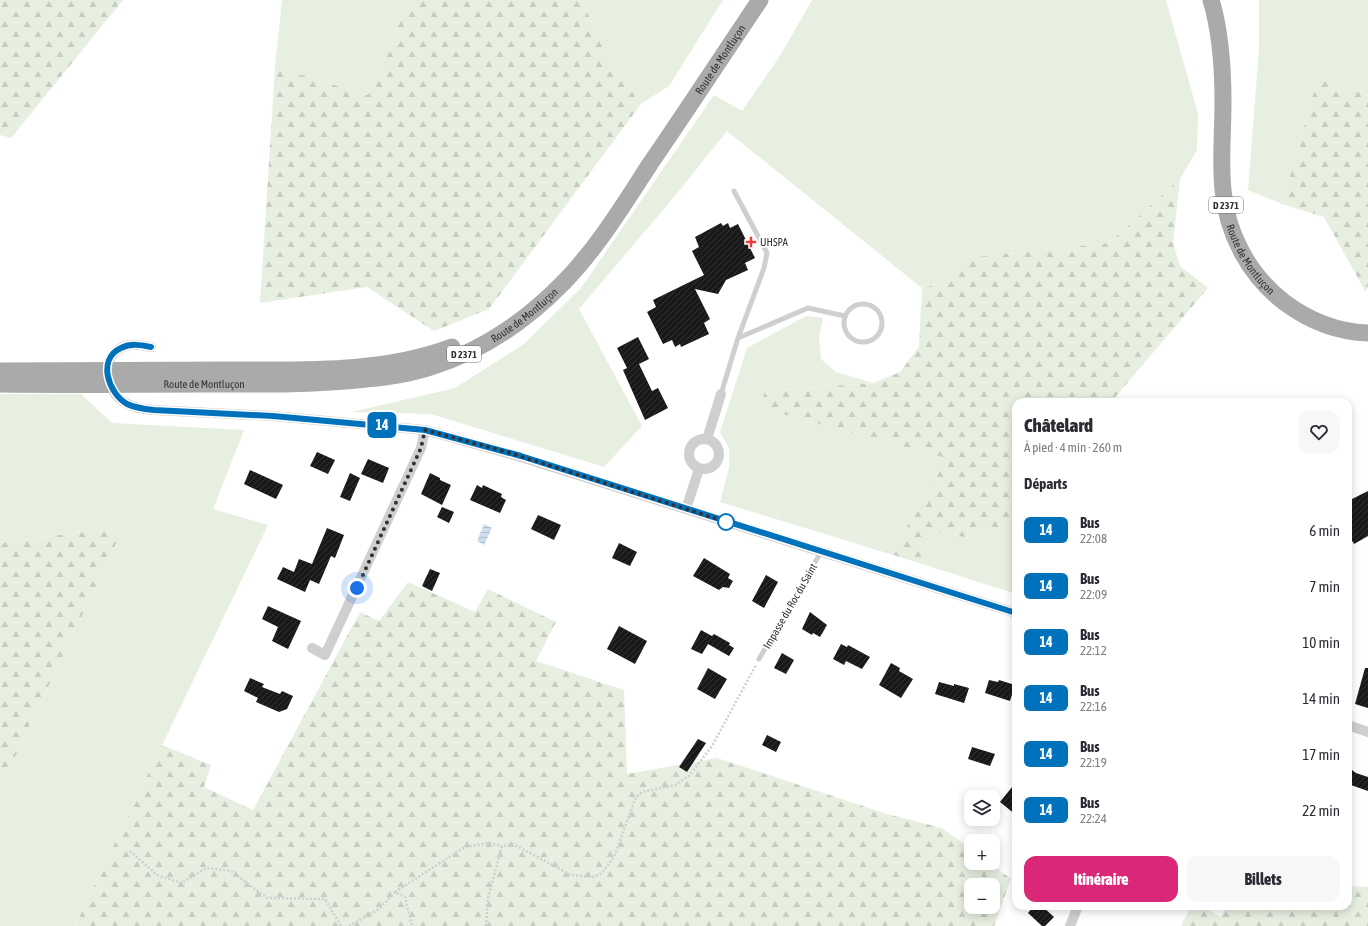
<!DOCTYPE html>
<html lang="fr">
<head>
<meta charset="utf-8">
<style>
  :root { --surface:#fff; --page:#f7f7f7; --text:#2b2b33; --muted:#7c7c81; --accent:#db2777 }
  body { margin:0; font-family:"Asap Condensed",sans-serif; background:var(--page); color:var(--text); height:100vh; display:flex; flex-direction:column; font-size:15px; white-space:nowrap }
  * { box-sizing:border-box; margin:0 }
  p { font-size:13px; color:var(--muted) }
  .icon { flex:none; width:22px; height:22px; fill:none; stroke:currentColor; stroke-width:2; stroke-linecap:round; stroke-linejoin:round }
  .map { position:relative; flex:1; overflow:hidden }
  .drawer { position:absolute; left:1012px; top:398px; width:340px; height:512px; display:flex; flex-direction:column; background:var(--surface); border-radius:12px; box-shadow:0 2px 10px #0003 }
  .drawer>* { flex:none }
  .badge { padding:0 8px; border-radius:6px; font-size:14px; line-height:26px }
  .controls { position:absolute; left:964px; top:790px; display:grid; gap:8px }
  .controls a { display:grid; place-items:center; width:36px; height:36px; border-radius:8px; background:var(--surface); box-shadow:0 2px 10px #0003; font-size:20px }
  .you { position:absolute; width:20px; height:20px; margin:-10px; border:3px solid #fff; border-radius:50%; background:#1a73e8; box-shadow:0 0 0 6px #1a73e833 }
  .map>.badge { position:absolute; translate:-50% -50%; box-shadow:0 0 0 2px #fff }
  h2 { padding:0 12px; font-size:15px; line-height:36px }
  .round { display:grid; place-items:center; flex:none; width:42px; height:42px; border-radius:12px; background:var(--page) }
  .head { display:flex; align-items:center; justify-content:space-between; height:68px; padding:0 12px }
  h1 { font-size:19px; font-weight:800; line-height:30px }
  .button { display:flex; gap:8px; margin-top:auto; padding:8px 12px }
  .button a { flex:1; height:46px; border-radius:12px; background:var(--accent); color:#fff; font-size:16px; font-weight:800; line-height:46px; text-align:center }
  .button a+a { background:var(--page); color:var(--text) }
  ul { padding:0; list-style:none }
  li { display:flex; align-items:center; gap:12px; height:56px; padding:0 12px }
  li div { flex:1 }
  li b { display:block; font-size:15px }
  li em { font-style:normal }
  li .badge { min-width:44px; font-weight:700; text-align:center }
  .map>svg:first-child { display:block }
  .grass { fill:#e7efe1 }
  .forest { fill:url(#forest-firs); fill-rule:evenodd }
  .water { fill:url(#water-rules) }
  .building { fill:url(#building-hatch) }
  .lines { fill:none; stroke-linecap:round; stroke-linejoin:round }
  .path { stroke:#cfcfcf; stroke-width:2.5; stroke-dasharray:2 2; stroke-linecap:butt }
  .service { stroke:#cfcfcf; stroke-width:5 }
  .minor { stroke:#cfcfcf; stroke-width:10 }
  .primary { stroke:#aaa; stroke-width:17 }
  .line-casing { stroke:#fff; stroke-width:9 }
  .line { stroke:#0072bc; stroke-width:6 }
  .walk { stroke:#323232; stroke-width:4; stroke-dasharray:0 7.2 }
  .poi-dot { fill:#e83c35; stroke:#fff; stroke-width:1.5 }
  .stop-dot { fill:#fff; stroke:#0072bc; stroke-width:2 }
  .labels { text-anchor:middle; stroke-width:4; stroke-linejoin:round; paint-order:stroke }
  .shield { fill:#fff; stroke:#707070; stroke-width:1 }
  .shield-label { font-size:10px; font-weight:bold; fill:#323232 }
  .street-label { font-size:11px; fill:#323232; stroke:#fff }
  .poi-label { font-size:11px; fill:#323232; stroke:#fff; text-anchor:start }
</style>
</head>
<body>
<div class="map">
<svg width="1368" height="926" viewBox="0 0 1368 926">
  <defs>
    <pattern id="forest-firs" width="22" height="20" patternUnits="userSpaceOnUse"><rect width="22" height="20" fill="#e7efe1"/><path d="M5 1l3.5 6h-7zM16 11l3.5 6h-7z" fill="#c7cdc2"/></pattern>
    <pattern id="water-rules" width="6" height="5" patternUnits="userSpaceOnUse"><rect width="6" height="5" fill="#cedeee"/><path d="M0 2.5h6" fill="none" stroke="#b1bfcd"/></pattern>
    <pattern id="building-hatch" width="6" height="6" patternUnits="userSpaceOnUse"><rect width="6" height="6" fill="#191919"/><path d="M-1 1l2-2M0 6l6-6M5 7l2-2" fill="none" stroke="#323232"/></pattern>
  </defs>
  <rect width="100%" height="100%" fill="#fff"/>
  <g class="grass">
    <polygon points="282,0 406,0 393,43 368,95 275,67"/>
    <polygon points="582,0 723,0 669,86 641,104 607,58"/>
    <polygon points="812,0 1166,0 1198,114 1197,150 1180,179 1109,243 959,259 958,279 922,288 727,131 674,197 579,309 642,426 604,467 431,414 352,412 455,388 524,344 581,288 714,95 742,111 780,56"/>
    <polygon points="1259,0 1368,0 1368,95 1318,78 1282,204 1248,190 1259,49"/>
    <polygon points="806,316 823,318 819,337 821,359 836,372 873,383 765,391 760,408 943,457 937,477 890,554 720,502 729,468 729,448 720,432 747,348"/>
    <polygon points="0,394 81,394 112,423 244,430 213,509 268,525 75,926 0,926 0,776 14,759 121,533 97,530 0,543"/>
    <polygon points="990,528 1016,531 1016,594 919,563 932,531 964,537"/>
  </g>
  <g class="forest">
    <polygon points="0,0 123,0 11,138 0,135"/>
    <polygon points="406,0 582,0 607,58 641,104 489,309 434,331 367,287 260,303 275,67 368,95 393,43"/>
    <polygon points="1318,78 1368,95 1368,288 1365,291 1324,217 1282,204"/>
    <polygon points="1180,179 1173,243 1180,266 1208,288 1111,402 1016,402 1016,531 990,528 964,537 932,531 919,563 890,554 937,477 942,457 760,408 765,391 873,383 900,372 919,347 922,288 958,279 958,259 1109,243"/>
    <polygon points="97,530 121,533 14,759 0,776 0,543"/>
    <path d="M408,582l67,30 13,-23 68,33 -20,39 88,29 3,84 90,-16 170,56 55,14 29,21v14h19l21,16 -17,47h-919l87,-181 49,20 -7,22 49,23 107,-198 19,9zM971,885h22v22h-22z"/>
    <polygon points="1348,886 1368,887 1368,926 1181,926 1191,906 1202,906 1221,917 1227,906 1348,906"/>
  </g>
  <polygon class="water" points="484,524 492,528 484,545 477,541"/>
  <g class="building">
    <polygon points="721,223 723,226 728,223 730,228 738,224 755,258 745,263 748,270 726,280 718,294 695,289 710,319 704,323 709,334 681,347 680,344 675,347 672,340 663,344 647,312 656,307 653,300 704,275 692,251 699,247 695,237"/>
    <polygon points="638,337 649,359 639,364 652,391 658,388 668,408 645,420 623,370 627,368 617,348"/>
    <polygon points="317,452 335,460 328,474 310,466"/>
    <polygon points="368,459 389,468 383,483 361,474"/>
    <polygon points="250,470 283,485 276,499 244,484"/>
    <polygon points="350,473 360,478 350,501 340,497"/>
    <polygon points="430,473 440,478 440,480 451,485 442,505 421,494"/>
    <polygon points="477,485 482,488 483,485 502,494 501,497 506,500 500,513 470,500"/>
    <polygon points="1368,491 1368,536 1354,544 1348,534 1348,501"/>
    <polygon points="442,507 454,512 449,523 437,517"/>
    <polygon points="538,515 561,525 554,540 531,529"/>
    <polygon points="327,528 344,535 335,558 331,556 319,584 310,580 305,592 277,579 283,567 294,572 299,559 312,564"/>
    <polygon points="619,543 637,552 630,566 612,558"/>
    <polygon points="704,558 730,574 728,578 733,581 729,588 723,587 719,590 693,576"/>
    <polygon points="430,569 440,573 432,591 422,586"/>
    <polygon points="766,575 778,582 764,608 752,601"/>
    <polygon points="268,606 301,621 288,649 272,641 278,627 262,619"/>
    <polygon points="810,612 827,625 820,637 813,633 812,635 802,629"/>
    <polygon points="619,626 647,641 635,664 607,649"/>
    <polygon points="701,630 712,636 714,634 730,643 729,645 734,648 729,656 708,644 702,654 691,649"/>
    <polygon points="841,644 847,647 848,645 870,657 862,669 846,661 844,665 833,659"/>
    <polygon points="782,653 794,660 786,674 774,668"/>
    <polygon points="891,663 900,668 899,671 913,679 901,698 879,685"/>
    <polygon points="708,668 727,679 715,699 697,689"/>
    <polygon points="1365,668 1368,668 1368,708 1355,704"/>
    <polygon points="250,678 264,684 262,687 280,694 282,691 293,696 287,709 279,712 256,702 258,698 244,691"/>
    <polygon points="989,680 998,682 999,680 1015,685 1010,701 985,693"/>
    <polygon points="939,682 954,686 954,684 969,688 964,703 935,694"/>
    <polygon points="767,735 781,742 776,752 762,745"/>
    <polygon points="698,739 706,743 687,772 679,767"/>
    <polygon points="972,747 995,754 990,766 968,759"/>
    <polygon points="1348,767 1356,773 1368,777 1368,791 1348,784"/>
    <polygon points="1016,782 1016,815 1000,802"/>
    <polygon points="1034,906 1042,906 1054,917 1045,926 1042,926 1028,913"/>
  </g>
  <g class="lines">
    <g class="path">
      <polyline points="130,851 157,875 182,883 206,868 231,871 267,898 325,899 341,926"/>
      <polyline points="395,892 465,847 489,843 502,846"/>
      <polyline points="349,926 379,909 395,892 405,897 412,926"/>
      <polyline points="486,926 488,898 502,846 513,844 571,875 594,877 602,873 614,857 636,797 642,792 675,785 689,776 712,746 756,665"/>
    </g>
    <g class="service">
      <polyline points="734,191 767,253 764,268 738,338"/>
      <circle cx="863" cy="323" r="19"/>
      <polyline points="721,394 738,338 808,308 845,316"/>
      <polyline points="759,659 821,552"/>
    </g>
    <g class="minor">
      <path d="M151,347c-10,-2 -21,-4 -30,1 -22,11 -15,43 3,54 9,6 19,7 30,8l119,6 152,14 96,27 495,156"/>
      <circle cx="704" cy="454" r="15"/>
      <polyline points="707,439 721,394"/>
      <polyline points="686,509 699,469"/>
      <polyline points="312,648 325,655 421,448 425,430"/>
      <polyline points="1348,725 1368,732"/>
      <polyline points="1070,926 1078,906"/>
    </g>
    <g class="primary">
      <path id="s1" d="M1211,0c10,33 12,68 12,102 0,30 -3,59 0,88 4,44 26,85 61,112 24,18 53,30 84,31"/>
      <path d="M0,371c78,-1 156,-1 234,-1 73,0 149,3 218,-23"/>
      <path id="s2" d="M0,384c67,1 135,0 202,0 52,0 104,1 155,-4 25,-2 50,-5 74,-13 51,-16 96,-47 133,-85 34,-35 60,-78 86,-118 37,-54 73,-109 110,-164"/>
    </g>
  </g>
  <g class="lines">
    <defs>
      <path id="line" d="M151,347c-10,-2 -20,-4 -30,1 -24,11 -13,45 6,56 8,4 17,5 27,6l119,6 152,14 96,26 495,157"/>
    </defs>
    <use href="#line" class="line-casing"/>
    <use href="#line" class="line"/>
    <polyline class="walk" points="357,588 421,448 425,430 507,452 730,523 726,522"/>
  </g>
  <path class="poi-dot" d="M749 236h4v4h4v4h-4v4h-4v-4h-4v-4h4z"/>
  <circle class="stop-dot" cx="726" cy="522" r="8"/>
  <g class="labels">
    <g class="shield">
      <rect x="1209" y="197" width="34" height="16" rx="3"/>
      <rect x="447" y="346" width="34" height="16" rx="3"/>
    </g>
    <g class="shield-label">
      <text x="1226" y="209">D 2371</text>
      <text x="464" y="358">D 2371</text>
    </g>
    <g class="street-label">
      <text dy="4" stroke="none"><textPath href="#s2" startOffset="864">Route de Montluçon</textPath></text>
      <text dy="4" stroke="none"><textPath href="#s1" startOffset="267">Route de Montluçon</textPath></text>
      <text dy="4" stroke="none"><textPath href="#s2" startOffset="540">Route de Montluçon</textPath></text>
      <text dy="4" stroke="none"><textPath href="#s2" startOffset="204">Route de Montluçon</textPath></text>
      <text transform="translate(790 606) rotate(-60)" y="4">Impasse du Roc du Saint</text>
    </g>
    <g class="poi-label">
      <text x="760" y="246">UHSPA</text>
    </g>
  </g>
</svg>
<div class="controls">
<a><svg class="icon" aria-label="layers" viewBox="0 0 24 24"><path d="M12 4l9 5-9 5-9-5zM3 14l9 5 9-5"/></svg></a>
<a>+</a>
<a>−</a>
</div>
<div class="you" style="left:357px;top:588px"></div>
<b class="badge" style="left:382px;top:425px;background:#0072bc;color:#fff">14</b>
<section class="drawer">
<div class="head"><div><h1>Châtelard</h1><p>À pied · 4 min · 260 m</p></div><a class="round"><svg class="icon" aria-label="heart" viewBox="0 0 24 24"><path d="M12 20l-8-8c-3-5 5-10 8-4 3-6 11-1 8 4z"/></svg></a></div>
<h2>Départs</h2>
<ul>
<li><span class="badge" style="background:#0072bc;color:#fff">14</span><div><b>Bus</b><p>22:08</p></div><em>6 min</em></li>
<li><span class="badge" style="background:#0072bc;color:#fff">14</span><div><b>Bus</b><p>22:09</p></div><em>7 min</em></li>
<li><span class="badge" style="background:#0072bc;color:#fff">14</span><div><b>Bus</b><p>22:12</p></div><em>10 min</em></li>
<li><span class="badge" style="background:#0072bc;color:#fff">14</span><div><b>Bus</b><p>22:16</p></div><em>14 min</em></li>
<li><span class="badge" style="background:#0072bc;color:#fff">14</span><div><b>Bus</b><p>22:19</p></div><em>17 min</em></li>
<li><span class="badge" style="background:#0072bc;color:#fff">14</span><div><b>Bus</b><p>22:24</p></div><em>22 min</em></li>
</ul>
<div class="button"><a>Itinéraire</a><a>Billets</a></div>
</section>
</div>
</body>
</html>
